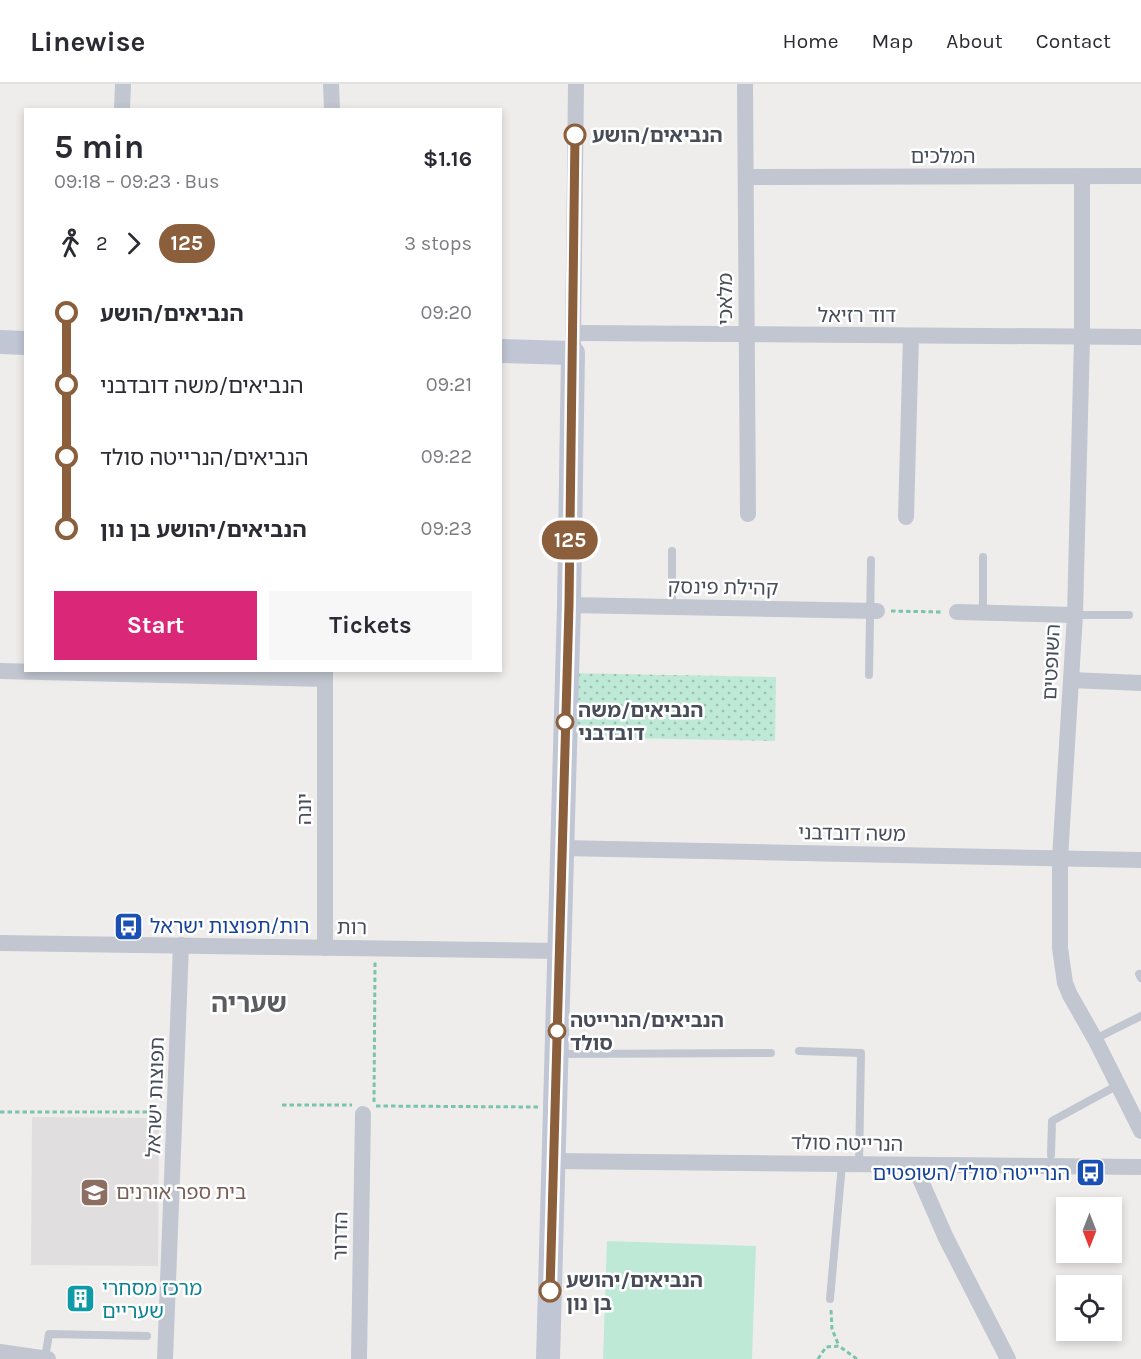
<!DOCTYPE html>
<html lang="en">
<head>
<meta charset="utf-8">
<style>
  :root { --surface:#fff; --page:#f7f7f7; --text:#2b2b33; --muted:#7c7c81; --line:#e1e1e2; --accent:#db2777 }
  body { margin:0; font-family:Karla,"Noto Sans Hebrew",sans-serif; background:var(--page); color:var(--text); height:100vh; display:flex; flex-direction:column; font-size:22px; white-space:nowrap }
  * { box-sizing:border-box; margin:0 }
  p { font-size:20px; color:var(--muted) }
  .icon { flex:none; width:33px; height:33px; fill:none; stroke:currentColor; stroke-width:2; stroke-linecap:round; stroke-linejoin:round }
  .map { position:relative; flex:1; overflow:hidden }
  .side { position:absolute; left:24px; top:24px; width:478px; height:564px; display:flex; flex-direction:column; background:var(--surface); border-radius:0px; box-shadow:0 3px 9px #0003 }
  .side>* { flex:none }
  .badge { padding:0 12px; border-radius:20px; font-size:21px; line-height:39px }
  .needle { width:39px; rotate:180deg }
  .fabs { position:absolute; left:1056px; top:1113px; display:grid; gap:12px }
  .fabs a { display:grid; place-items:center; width:66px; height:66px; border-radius:0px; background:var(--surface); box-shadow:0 3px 9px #0003; font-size:30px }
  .map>.badge { position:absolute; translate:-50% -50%; box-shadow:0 0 0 3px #fff }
  .legs { display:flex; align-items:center; gap:9px; height:66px; padding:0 30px; font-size:20px }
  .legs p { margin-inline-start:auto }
  .summary { display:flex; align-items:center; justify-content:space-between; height:102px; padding:0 30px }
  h1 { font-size:33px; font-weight:700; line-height:45px }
  .cta { display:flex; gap:12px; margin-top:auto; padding:12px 30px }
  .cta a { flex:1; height:69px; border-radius:0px; background:var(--accent); color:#fff; font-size:24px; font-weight:700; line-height:69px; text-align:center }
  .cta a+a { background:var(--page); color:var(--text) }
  ul { padding:0 30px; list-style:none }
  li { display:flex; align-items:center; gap:21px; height:72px; font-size:22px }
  li i { display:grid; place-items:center; width:9px; height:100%; margin:0 8px; background:currentColor }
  li i::after { content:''; width:15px; height:15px; margin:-8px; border:4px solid; border-radius:50%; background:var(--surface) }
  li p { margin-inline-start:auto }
  li:first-child i { background:linear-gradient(#0000 50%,currentColor 0) }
  li:last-child i { background:linear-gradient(currentColor 50%,#0000 0) }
  header { display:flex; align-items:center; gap:36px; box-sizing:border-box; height:84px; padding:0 30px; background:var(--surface); border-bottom:2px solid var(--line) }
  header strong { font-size:28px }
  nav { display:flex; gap:33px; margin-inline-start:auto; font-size:21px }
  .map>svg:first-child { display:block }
  .education { fill:#e0dede }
  .green { fill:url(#green-dots) }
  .pitch { fill:#bee9d7 }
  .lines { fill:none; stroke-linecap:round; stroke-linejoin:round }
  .path { stroke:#7ac3ae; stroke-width:3; stroke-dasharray:4.5 3; stroke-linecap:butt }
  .lane { stroke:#c1c6d0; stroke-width:8 }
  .street { stroke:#c1c6d0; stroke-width:16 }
  .secondary { stroke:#c1c6d4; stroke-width:24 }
  .line-1-casing { stroke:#fff; stroke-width:14 }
  .line-1 { stroke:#8b5e3c; stroke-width:9 }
  .stop-1-dot { fill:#fff; stroke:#8b5e3c; stroke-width:3 }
  .labels { text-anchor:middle; stroke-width:5; stroke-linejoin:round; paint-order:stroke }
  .stop-label { font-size:20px; font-weight:bold; fill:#474c58; stroke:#fff; text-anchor:start }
  .street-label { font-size:20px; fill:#474c58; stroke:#fff }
  .transit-label { font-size:20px; fill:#164399; stroke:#fff; text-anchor:start }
  .education-label { font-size:20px; fill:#785e54; stroke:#fff; text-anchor:start }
  .culture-label { font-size:20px; fill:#0d838f; stroke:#fff; text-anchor:start }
  .district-label { font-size:26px; font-weight:bold; fill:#5a5c61; stroke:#fff }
</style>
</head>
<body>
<header>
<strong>Linewise</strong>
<nav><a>Home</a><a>Map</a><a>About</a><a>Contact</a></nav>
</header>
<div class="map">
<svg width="1141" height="1275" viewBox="0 0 1141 1275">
  <defs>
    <pattern id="green-dots" width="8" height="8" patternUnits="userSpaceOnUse" patternTransform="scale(1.5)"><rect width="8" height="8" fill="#bee9d7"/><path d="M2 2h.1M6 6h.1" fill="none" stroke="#9cbfb1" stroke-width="1.8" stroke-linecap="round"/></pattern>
  </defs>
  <rect width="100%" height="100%" fill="#efedec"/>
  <polygon class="education" points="32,1033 159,1034 158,1182 31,1181"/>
  <polygon class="green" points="567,589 776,593 775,657 565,653"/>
  <polygon class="pitch" points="607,1157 756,1162 752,1275 603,1275"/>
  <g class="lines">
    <g class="path">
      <polyline points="891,527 941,528"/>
      <polyline points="374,1018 375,878"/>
      <polyline points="282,1021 352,1021"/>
      <polyline points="376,1022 538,1023"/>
      <polyline points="0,1028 158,1028"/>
      <polyline points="831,1226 832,1245 839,1262"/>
      <polyline points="818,1275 826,1263 839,1262 857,1275"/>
    </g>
    <g class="lane">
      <polyline points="672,467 672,523"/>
      <polyline points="983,473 983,529"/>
      <polyline points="1075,531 1129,531"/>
      <polyline points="869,591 871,476"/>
      <polyline points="1139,890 1141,894"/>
      <polyline points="1095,955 1141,932"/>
      <polyline points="799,967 861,969 859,1081"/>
      <polyline points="558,970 771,969"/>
      <polyline points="1051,1071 1052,1037 1118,1001"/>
      <polyline points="830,1215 842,1080"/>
      <polyline points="45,1274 49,1250 147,1252"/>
    </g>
    <g class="street">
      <polyline points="331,0 332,26"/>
      <polyline points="745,0 748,430"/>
      <polyline points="122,26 123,0"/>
      <polyline points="746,93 1141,92"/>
      <polyline points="1082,93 1082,253 1075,531 1060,774 1060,864 1065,899 1070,911 1095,955 1141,1047"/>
      <polyline points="573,249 1141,253"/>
      <polyline points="573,260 576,0"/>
      <polyline points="906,433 911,252"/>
      <polyline points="569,521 877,527"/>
      <polyline points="957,528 1075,531"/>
      <polyline points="325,586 325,864"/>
      <polyline points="0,587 325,595"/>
      <polyline points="1071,596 1141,599"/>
      <polyline points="562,764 1141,776"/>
      <polyline points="0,859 559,867"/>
      <polyline points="553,1077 1141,1083"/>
      <polyline points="914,1081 946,1154 1008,1275"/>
      <polyline points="0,1268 48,1275"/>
      <polyline points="165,1275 181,861"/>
      <polyline points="359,1275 363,1030"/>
    </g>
    <g class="secondary">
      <polyline points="0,258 26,259"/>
      <polyline points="501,267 573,269 569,521 548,1275"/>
    </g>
  </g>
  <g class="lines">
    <defs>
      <polyline id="line-1" points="550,1207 569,521 575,51"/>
    </defs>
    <use href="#line-1" class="line-1-casing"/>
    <use href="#line-1" class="line-1"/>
  </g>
  <defs>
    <symbol id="bus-square" viewBox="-11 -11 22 22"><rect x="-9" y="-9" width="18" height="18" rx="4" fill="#1a4fb4" stroke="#fff"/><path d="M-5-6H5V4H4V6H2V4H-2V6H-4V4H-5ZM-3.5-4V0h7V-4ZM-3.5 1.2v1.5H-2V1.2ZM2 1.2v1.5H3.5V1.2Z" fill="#fff"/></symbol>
    <symbol id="school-square" viewBox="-11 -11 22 22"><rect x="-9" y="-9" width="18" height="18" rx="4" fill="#8d6e63" stroke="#fff"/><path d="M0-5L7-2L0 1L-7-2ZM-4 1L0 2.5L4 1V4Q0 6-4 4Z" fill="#fff"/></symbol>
    <symbol id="building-square" viewBox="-11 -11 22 22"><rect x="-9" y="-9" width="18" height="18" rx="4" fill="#0f9aa8" stroke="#fff"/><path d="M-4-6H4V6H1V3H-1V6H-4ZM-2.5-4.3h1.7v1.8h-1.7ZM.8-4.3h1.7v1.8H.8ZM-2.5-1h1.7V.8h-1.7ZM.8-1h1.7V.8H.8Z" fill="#fff"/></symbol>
  </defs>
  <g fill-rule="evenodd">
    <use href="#bus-square" x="112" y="826" width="33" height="33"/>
    <use href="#bus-square" x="1074" y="1072" width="33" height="33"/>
    <use href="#school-square" x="78" y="1092" width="33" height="33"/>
    <use href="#building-square" x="64" y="1198" width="33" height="33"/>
  </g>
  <g class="stop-1-dot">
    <circle cx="575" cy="51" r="10"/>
    <circle cx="565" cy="638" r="8"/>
    <circle cx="557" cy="947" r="8"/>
    <circle cx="550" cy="1207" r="10"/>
  </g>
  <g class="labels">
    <g class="stop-label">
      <text x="592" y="58">הנביאים/הושע</text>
      <text x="578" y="633">הנביאים/משה<tspan x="578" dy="23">דובדבני</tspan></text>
      <text x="570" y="943">הנביאים/הנרייטה<tspan x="570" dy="23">סולד</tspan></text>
      <text x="566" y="1203">הנביאים/יהושע<tspan x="566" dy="23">בן נון</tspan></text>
    </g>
    <g class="street-label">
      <text x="943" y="79">המלכים</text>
      <text transform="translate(725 215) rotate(-90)" y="7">מלאכי</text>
      <text x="857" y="238">דוד רזיאל</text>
      <text transform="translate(723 503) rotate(1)" y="7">קהילת פינסק</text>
      <text transform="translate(1051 578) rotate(-87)" y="7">השופטים</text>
      <text transform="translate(304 725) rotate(-90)" y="7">יונה</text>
      <text transform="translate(852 749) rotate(1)" y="7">משה דובדבני</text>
      <text transform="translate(352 843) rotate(1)" y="7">רות</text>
      <text transform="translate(155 1013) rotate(-88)" y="7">תפוצות ישראל</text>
      <text transform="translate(847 1059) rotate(1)" y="7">הנרייטה סולד</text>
      <text transform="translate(340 1152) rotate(-89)" y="7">הדרור</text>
    </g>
    <g class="transit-label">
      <text x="150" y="849">רות/תפוצות ישראל</text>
      <text x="1070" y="1096" text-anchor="end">הנרייטה סולד/השופטים</text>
    </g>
    <g class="education-label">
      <text x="116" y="1115">בית ספר אורנים</text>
    </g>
    <g class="culture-label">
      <text x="102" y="1211">מרכז מסחרי<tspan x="102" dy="23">שעריים</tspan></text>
    </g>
    <g class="district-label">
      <text x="249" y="928">שעריה</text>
    </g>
  </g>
</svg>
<div class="fabs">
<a><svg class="needle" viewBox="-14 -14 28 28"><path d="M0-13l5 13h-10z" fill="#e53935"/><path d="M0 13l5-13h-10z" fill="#7c7c81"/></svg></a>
<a><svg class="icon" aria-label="locate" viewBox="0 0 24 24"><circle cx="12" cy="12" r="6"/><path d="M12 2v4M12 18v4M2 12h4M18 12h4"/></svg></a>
</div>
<b class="badge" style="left:570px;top:456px;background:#8b5e3c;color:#fff">125</b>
<section class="side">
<div class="summary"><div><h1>5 min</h1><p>09:18 – 09:23 · Bus</p></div><b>$1.16</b></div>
<div class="legs"><svg class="icon" aria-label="walk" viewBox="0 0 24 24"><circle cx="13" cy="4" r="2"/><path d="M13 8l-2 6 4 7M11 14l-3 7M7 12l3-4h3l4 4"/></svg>2<svg class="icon" aria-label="forward" viewBox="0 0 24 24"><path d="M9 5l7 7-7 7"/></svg><b class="badge" style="background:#8b5e3c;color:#fff">125</b><p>3 stops</p></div>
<ul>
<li><i style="color:#8b5e3c"></i><b>הנביאים/הושע</b><p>09:20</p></li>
<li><i style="color:#8b5e3c"></i><span>הנביאים/משה דובדבני</span><p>09:21</p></li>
<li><i style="color:#8b5e3c"></i><span>הנביאים/הנרייטה סולד</span><p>09:22</p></li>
<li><i style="color:#8b5e3c"></i><b>הנביאים/יהושע בן נון</b><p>09:23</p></li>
</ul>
<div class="cta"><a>Start</a><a>Tickets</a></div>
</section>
</div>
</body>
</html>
